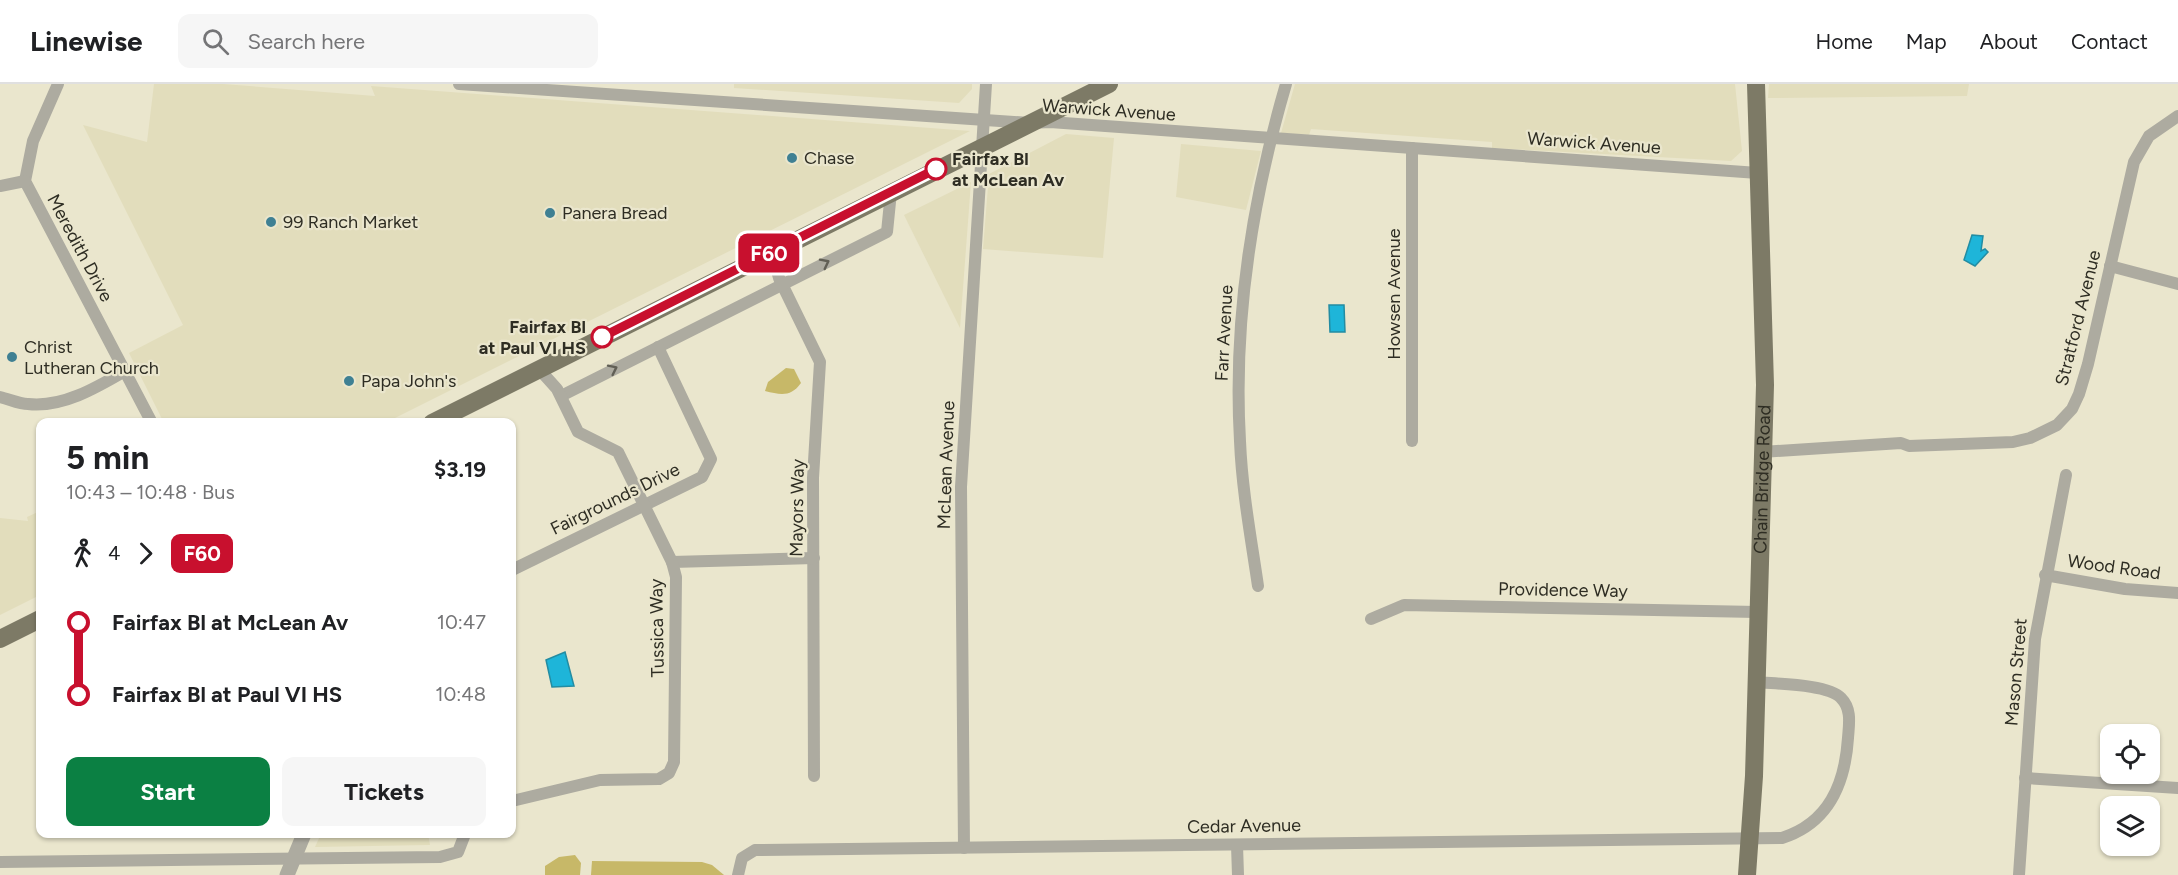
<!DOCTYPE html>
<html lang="en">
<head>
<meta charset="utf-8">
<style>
  :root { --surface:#fff; --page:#f6f6f6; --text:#202124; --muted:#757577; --line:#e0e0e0; --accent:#0b8043 }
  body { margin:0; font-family:Figtree,sans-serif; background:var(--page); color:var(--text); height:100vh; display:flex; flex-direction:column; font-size:22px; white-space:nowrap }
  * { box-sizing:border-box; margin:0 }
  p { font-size:20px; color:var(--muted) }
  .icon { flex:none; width:33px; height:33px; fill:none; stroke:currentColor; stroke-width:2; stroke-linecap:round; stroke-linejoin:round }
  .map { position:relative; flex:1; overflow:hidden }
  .side { position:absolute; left:36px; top:334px; width:480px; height:420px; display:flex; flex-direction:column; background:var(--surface); border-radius:12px; box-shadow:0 2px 4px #0004 }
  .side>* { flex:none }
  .badge { padding:0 12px; border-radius:9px; font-size:21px; line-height:39px }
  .controls { position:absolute; left:2100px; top:640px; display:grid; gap:12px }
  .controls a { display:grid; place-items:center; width:60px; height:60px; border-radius:12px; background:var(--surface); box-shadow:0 2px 4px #0004; font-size:30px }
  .map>.badge { position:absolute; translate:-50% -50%; box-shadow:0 0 0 3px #fff }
  .legs { display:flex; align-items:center; gap:9px; height:66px; padding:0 30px; font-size:20px }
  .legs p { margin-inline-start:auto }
  .overview { display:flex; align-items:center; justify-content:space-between; height:102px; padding:0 30px }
  h1 { font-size:33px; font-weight:700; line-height:45px }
  .cta { display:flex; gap:12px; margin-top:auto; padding:12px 30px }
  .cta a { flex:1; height:69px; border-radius:12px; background:var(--accent); color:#fff; font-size:24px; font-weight:700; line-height:69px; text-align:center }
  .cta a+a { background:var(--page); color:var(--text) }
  ul { padding:0 30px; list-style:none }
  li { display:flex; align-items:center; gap:21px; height:72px; font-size:22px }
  li i { display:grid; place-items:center; width:9px; height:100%; margin:0 8px; background:currentColor }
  li i::after { content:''; width:15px; height:15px; margin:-8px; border:4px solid; border-radius:50%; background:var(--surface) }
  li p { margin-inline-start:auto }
  li:first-child i { background:linear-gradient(#0000 50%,currentColor 0) }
  li:last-child i { background:linear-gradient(currentColor 50%,#0000 0) }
  header { display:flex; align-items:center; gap:36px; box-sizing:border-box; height:84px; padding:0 30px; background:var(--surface); border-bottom:2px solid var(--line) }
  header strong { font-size:28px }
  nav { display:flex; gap:33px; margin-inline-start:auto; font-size:21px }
  .search { width:420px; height:54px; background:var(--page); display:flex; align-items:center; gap:15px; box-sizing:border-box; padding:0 21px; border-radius:12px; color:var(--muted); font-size:22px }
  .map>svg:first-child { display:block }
  .built { fill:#e2ddbc }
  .green { fill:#c7b868 }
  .water { fill:#1eb5d9; stroke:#238ca2; stroke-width:1.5 }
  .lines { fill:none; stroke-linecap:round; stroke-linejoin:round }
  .minor { stroke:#adaba0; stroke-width:12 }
  .tertiary { stroke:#adaba0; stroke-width:15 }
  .primary { stroke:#7d7a66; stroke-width:18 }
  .oneway { stroke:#615f55 }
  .line-1-casing { stroke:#fff; stroke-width:14 }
  .line-1 { stroke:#c8102e; stroke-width:9 }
  .poi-dot { fill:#3f8093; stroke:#eae6cd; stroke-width:2 }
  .stop-1-dot { fill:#fff; stroke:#c8102e; stroke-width:3 }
  .labels { text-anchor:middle; stroke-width:4.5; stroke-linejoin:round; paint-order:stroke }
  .street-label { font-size:18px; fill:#2e2d23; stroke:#eae6cd }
  .poi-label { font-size:18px; fill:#2e2d23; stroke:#eae6cd; text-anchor:start }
  .stop-label { font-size:18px; font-weight:bold; fill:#2e2d23; stroke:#eae6cd; text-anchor:start }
</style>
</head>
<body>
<header>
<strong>Linewise</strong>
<div class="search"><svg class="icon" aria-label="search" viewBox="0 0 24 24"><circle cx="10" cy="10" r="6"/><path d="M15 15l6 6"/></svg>Search here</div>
<nav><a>Home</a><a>Map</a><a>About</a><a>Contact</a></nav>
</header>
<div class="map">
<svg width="2178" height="791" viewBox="0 0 2178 791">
  <rect width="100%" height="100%" fill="#eae6cd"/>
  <g class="built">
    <polygon points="154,0 223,0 375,12 371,2 970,47 385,339 164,339 129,269 183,241 83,41 147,58"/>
    <polygon points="734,0 972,0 972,5 959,19 734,4"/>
    <polygon points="1295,0 1735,0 1742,67 1731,77 1492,64 1492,58 1311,45 1309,51 1281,49"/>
    <polygon points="1769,0 1969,0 1967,12 1768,14"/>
    <polygon points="1066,50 1114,54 1103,174 983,165 989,90"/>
    <polygon points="1181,60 1261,67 1246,126 1176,113"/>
    <polygon points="971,98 960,244 904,131"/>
    <polygon points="40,427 40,511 0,531 0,434 28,437 27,433"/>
    <polygon points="321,750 428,750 430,761 315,763"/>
  </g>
  <g class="green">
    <path d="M786,284l8,1 7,14c-10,14 -20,12 -36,8l3,-9z"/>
    <polygon points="575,771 581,779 580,791 545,791 545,782 559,773"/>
    <polygon points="592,777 702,778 712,781 724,791 591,791"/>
  </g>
  <g class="water">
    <polygon points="1972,151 1983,152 1981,167 1985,165 1988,168 1975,182 1964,176"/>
    <polygon points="1329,221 1344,221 1345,248 1330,248"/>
    <polygon points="565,568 574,602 552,603 546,576"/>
  </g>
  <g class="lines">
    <g class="minor">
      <polyline points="58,0 33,57 25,97 152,339"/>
      <polyline points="459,0 1030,39 1050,38 1758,89"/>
      <polyline points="1412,64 1412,357"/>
      <polyline points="0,102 25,97"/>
      <polyline points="772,168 779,194 820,278 813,394 814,692"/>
      <polyline points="2110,182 2178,200"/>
      <polyline points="561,312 887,148 891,108"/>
      <path d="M0,313c9,2 19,7 28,7 34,4 68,-16 97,-33"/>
      <polyline points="1762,368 1901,359 1909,362 2013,358 2030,354 2057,341 2072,325 2079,310 2088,280 2134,78 2149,52 2178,32"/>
      <polyline points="672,478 814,474"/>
      <polyline points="512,486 702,393 711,375 658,263"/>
      <polyline points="2045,491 2125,505 2178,509"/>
      <path d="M1258,502c-7,-48 -16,-96 -18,-145 -7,-121 12,-241 46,-357"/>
      <polyline points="1371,535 1404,521 1757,528"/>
      <polyline points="2025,694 2178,704"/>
      <polyline points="512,717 600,696 659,695 669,689 674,678 676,493 672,478 618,368 578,348 557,305 539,285"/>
      <polyline points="1237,761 1238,791"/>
      <polyline points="964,764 961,403 986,0"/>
      <polyline points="0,778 440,773 458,768 465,750"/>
      <path d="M738,791l4,-17 13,-8 1027,-12c47,-15 63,-54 66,-100 1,-14 4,-29 -7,-40 -13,-14 -65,-14 -85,-16"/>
      <polyline points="2019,791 2035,555 2066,391"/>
    </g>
    <polyline class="tertiary" points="287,791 304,750"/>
    <g class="primary">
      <polyline points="432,339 1109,0"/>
      <polyline points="0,555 40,535"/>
      <path id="s1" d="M1747,791l7,-99 11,-391 -9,-301"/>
    </g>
  </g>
  <defs><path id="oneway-chevron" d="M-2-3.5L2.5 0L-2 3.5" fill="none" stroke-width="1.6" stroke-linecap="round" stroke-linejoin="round" transform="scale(1.5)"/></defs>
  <g class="oneway">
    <use href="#oneway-chevron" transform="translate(825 179) rotate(-27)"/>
    <use href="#oneway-chevron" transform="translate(613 285) rotate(-26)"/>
  </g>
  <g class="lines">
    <defs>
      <polyline id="line-1" points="602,253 936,85"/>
    </defs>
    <use href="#line-1" class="line-1-casing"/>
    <use href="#line-1" class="line-1"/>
  </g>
  <g class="poi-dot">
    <circle cx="792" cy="74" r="6"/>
    <circle cx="550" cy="129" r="6"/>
    <circle cx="271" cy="138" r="6"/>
    <circle cx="12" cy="273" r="6"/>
    <circle cx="349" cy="297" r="6"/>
  </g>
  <g class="stop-1-dot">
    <circle cx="936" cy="85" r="10"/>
    <circle cx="602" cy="253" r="10"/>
  </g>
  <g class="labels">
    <g class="street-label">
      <text transform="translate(1109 26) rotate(4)" y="6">Warwick Avenue</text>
      <text transform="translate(1594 59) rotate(4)" y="6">Warwick Avenue</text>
      <text transform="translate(80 164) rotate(62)" y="6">Meredith Drive</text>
      <text transform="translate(1394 210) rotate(-90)" y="6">Howsen Avenue</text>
      <text transform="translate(2078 234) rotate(-76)" y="6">Stratford Avenue</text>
      <text transform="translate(1224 249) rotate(-87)" y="6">Farr Avenue</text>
      <text transform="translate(946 381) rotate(-88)" y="6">McLean Avenue</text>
      <text dy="6" stroke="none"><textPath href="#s1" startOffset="396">Chain Bridge Road</textPath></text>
      <text transform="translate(615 415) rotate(-26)" y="6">Fairgrounds Drive</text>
      <text transform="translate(797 424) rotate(-89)" y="6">Mayors Way</text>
      <text transform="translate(2114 483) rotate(8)" y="6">Wood Road</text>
      <text transform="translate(1563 506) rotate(1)" y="6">Providence Way</text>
      <text transform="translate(657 544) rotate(-91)" y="6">Tussica Way</text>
      <text transform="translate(2016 588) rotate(-85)" y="6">Mason Street</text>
      <text transform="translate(1244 742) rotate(-1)" y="6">Cedar Avenue</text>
    </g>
    <g class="poi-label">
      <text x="804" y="80">Chase</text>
      <text x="562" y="135">Panera Bread</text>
      <text x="283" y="144">99 Ranch Market</text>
      <text x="24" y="269">Christ<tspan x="24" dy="21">Lutheran Church</tspan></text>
      <text x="361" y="303">Papa John's</text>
    </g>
    <g class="stop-label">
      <text x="952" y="81">Fairfax Bl<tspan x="952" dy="21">at McLean Av</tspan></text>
      <text x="586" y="249" text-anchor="end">Fairfax Bl<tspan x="586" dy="21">at Paul VI HS</tspan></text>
    </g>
  </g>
</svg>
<div class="controls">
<a><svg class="icon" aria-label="locate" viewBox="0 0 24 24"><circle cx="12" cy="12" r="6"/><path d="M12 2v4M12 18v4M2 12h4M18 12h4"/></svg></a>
<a><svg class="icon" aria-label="layers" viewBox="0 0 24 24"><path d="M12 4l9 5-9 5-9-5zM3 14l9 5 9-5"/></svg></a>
</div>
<b class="badge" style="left:769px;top:169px;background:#c8102e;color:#fff">F60</b>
<section class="side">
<div class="overview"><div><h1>5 min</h1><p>10:43 – 10:48 · Bus</p></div><b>$3.19</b></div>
<div class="legs"><svg class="icon" aria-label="walk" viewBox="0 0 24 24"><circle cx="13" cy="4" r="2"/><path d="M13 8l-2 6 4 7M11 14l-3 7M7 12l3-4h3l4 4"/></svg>4<svg class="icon" aria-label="forward" viewBox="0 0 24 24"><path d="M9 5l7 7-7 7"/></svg><b class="badge" style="background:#c8102e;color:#fff">F60</b></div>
<ul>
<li><i style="color:#c8102e"></i><b>Fairfax Bl at McLean Av</b><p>10:47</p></li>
<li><i style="color:#c8102e"></i><b>Fairfax Bl at Paul VI HS</b><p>10:48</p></li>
</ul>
<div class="cta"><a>Start</a><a>Tickets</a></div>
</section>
</div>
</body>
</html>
